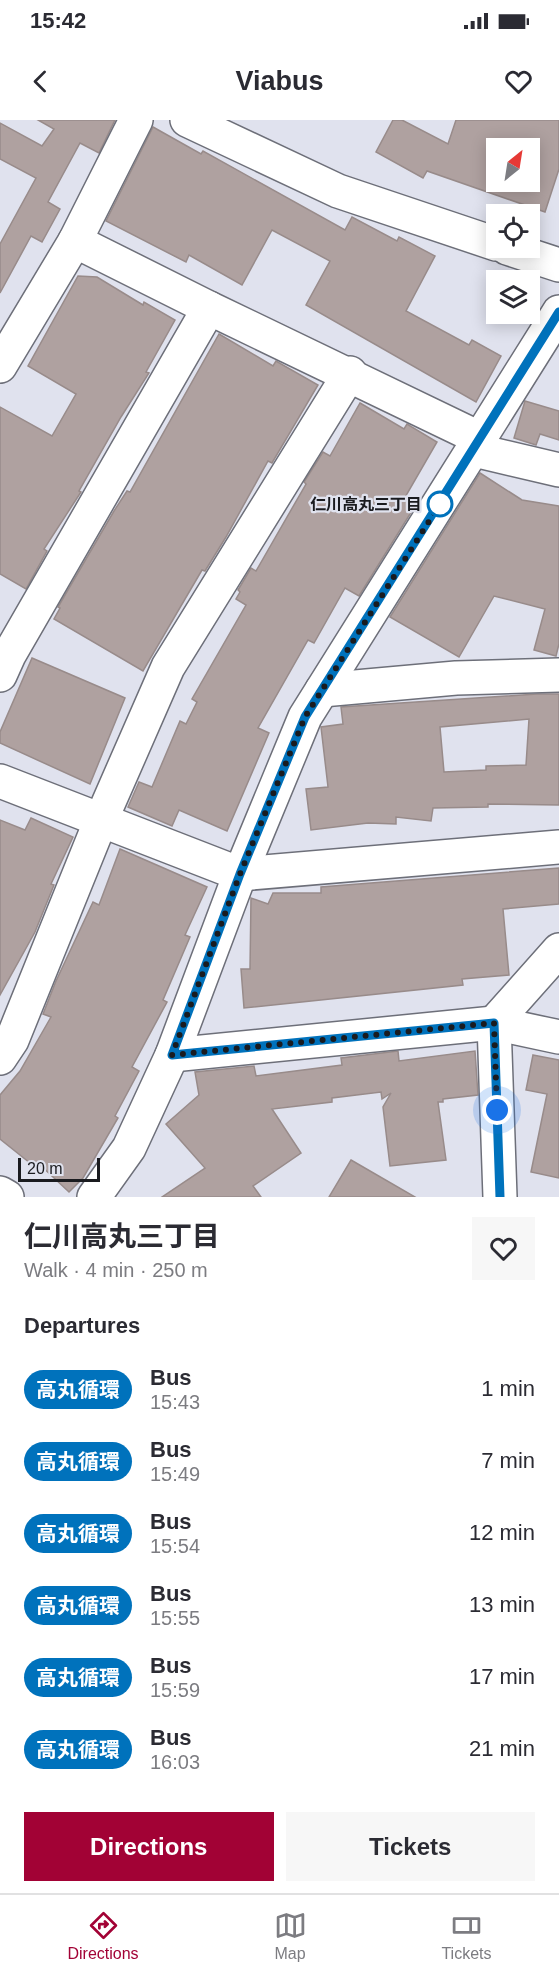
<!DOCTYPE html>
<html lang="en">
<head>
<meta charset="utf-8">
<style>
  :root { --surface:#fff; --page:#f7f7f7; --text:#2b2b33; --muted:#7c7c81; --line:#e1e1e2; --accent:#a20235 }
  body { margin:0; font-family:Helvetica,"Noto Sans JP",sans-serif; background:var(--page); color:var(--text); height:100vh; display:flex; flex-direction:column; font-size:22px; white-space:nowrap }
  * { box-sizing:border-box; margin:0 }
  p { font-size:20px; color:var(--muted) }
  .icon { flex:none; width:33px; height:33px; fill:none; stroke:currentColor; stroke-width:2; stroke-linecap:round; stroke-linejoin:round }
  .map { position:relative; height:1077px; overflow:hidden }
  .details { display:flex; flex-direction:column; background:var(--surface); flex:1 }
  .details>* { flex:none }
  .badge { padding:0 12px; border-radius:20px; font-size:21px; line-height:39px }
  .needle { width:39px; rotate:30deg }
  .controls { position:absolute; left:486px; top:18px; display:grid; gap:12px }
  .controls a { display:grid; place-items:center; width:54px; height:54px; border-radius:0px; background:var(--surface); box-shadow:0 3px 15px #0003; font-size:30px }
  .scale { position:absolute; left:18px; bottom:15px; width:82px; box-sizing:border-box; padding-left:6px; border:3px solid #1a1b1f; border-top:0; font-size:16px; line-height:21px; white-space:nowrap; color:#1a1b1f; -webkit-text-stroke:4px #e0e2ee; paint-order:stroke }
  .you { position:absolute; width:30px; height:30px; margin:-15px; border:4px solid #fff; border-radius:50%; background:#1a73e8; box-shadow:0 0 0 9px #1a73e833 }
  .map>.badge { position:absolute; translate:-50% -50%; box-shadow:0 0 0 3px #fff }
  h2 { padding:0 24px; font-size:22px; line-height:54px }
  .round { display:grid; place-items:center; flex:none; width:63px; height:63px; border-radius:0px; background:var(--page) }
  .summary { display:flex; align-items:center; justify-content:space-between; height:102px; padding:0 24px }
  h1 { font-size:28px; font-weight:700; line-height:45px }
  .action { display:flex; gap:12px; margin-top:auto; padding:12px 24px }
  .action a { flex:1; height:69px; border-radius:0px; background:var(--accent); color:#fff; font-size:24px; font-weight:700; line-height:69px; text-align:center }
  .action a+a { background:var(--page); color:var(--text) }
  ul { padding:0; list-style:none }
  li { display:flex; align-items:center; gap:18px; height:72px; padding:0 24px }
  li div { flex:1 }
  li b { display:block; font-size:22px }
  li em { font-style:normal }
  li .badge { min-width:66px; font-weight:700; text-align:center }
  .status { display:flex; justify-content:space-between; align-items:center; height:42px; padding:0 30px; background:var(--surface); direction:ltr }
  .status svg { height:16px; fill:currentColor }
  header { display:flex; justify-content:space-between; align-items:center; height:78px; padding:0 24px; background:var(--surface); font-size:27px; font-weight:700 }
  .tab-bar { display:flex; justify-content:space-around; align-items:center; height:84px; border-top:2px solid var(--line); background:var(--surface); font-size:16px; color:var(--muted) }
  .tab-bar a { display:grid; justify-items:center; gap:3px }
  .tab-bar .selected { color:var(--accent) }
  .map>svg:first-child { display:block }
  .building { fill:#afa1a0; stroke:#988b8a; stroke-width:1.5; fill-rule:evenodd }
  .lines { fill:none; stroke-linecap:round; stroke-linejoin:round }
  .minor-casing { stroke:#6d6f79; stroke-width:36 }
  .minor { stroke:#fff; stroke-width:33 }
  .line-casing { stroke:#fff; stroke-width:14 }
  .line { stroke:#0072bc; stroke-width:9 }
  .walk { stroke:#1a1b1f; stroke-width:6; stroke-dasharray:0 10.8 }
  .stop-dot { fill:#fff; stroke:#0072bc; stroke-width:3 }
  .labels { text-anchor:middle; stroke-width:4.5; stroke-linejoin:round; paint-order:stroke }
  .stop-label { font-size:16px; font-weight:bold; fill:#1a1b1f; stroke:#e0e2ee; text-anchor:end }
</style>
</head>
<body>
<div class="status"><b>15:42</b><svg viewBox="0 0 49 12"><path d="M0 12V9h3v3zM5 12V6h3v6zM10 12V3h3v9zM15 12V0h3v12zM26 1h20v11H26zM47 4h2v5h-2z"/></svg></div>
<header><svg class="icon" aria-label="back" viewBox="0 0 24 24"><path d="M15 5l-7 7 7 7"/></svg>Viabus<svg class="icon" aria-label="heart" viewBox="0 0 24 24"><path d="M12 20l-8-8c-3-5 5-10 8-4 3-6 11-1 8 4z"/></svg></header>
<div class="map">
<svg width="559" height="1077" viewBox="0 0 559 1077">
  <rect width="100%" height="100%" fill="#e0e2ee"/>
  <g class="building">
    <polygon points="38,0 115,0 99,33 80,23 48,82 60,89 42,122 31,116 0,173 0,124 36,58 0,39 0,3 42,26 54,9"/>
    <path d="M393,0h9l46,24 8,-24h103v49l-14,43 -118,-41 -4,7 -47,-26zM496,28h34v34h-34z"/>
    <polygon points="153,7 201,34 203,31 345,110 352,97 397,121 399,117 435,136 406,191 469,225 472,220 501,236 476,282 306,185 330,141 272,110 242,165 189,135 186,142 106,101"/>
    <polygon points="78,156 97,157 143,185 144,182 175,200 146,252 149,253 121,297 79,371 81,372 44,429 47,431 26,469 0,454 0,287 52,316 76,274 28,246"/>
    <polygon points="219,214 273,246 276,241 318,265 272,343 268,341 226,417 205,451 202,450 143,551 54,499 60,488 58,487 114,391 127,371 130,372"/>
    <polygon points="525,281 559,291 559,320 540,314 536,325 514,318"/>
    <polygon points="360,283 404,309 407,304 437,322 404,379 415,386 359,476 345,468 314,523 308,520 258,608 269,613 227,711 179,690 172,706 128,687 139,662 152,667 180,601 186,604 197,582 192,579 246,485 236,479 240,472 238,470 251,448 256,451 306,364 304,362 323,332 330,336"/>
    <polygon points="480,353 522,380 559,386 559,524 556,536 534,530 545,489 494,476 459,537 390,497"/>
    <polygon points="32,538 125,578 90,664 0,623 0,612"/>
    <path d="M537,574h22v111l-71,-1v3l-55,1 -2,13 -35,-4v7l-28,-1 -57,7 -5,-41 22,-2 -7,-60 22,-3 -2,-17zM529,599l-3,46 -40,1v4l-42,2 -4,-45z"/>
    <polygon points="31,698 73,717 51,764 54,765 35,812 0,875 0,700 25,710"/>
    <polygon points="120,729 207,767 185,815 190,817 163,880 167,882 132,947 139,951 115,996 118,998 83,1058 69,1072 38,1043 35,1047 0,1019 0,975 20,951 51,897 43,894 56,861 93,782 99,785"/>
    <polygon points="559,748 559,784 503,789 509,855 462,859 463,865 244,888 241,849 250,849 251,778 268,784 273,773 321,773 321,767"/>
    <polygon points="398,931 399,941 475,931 478,975 443,979 443,982 438,982 446,1040 390,1046 383,987 391,973 382,979 381,972 332,978 332,982 272,989 301,1033 253,1066 261,1077 162,1077 205,1048 166,1004 199,975 195,952 254,946 256,956 342,945 341,938"/>
    <polygon points="533,935 559,940 559,1058 531,1052 547,974 526,970"/>
    <polygon points="351,1040 415,1077 329,1077"/>
  </g>
  <g class="lines">
    <defs>
      <g id="minor">
        <polyline points="187,0 338,71 496,124"/>
        <polyline points="75,121 209,188"/>
        <polyline points="507,128 559,145"/>
        <polyline points="0,246 75,121 136,0"/>
        <polyline points="474,330 559,350"/>
        <polyline points="0,555 9,535 209,188 481,319"/>
        <polyline points="322,570 456,558 559,555"/>
        <polyline points="0,661 240,754 559,727"/>
        <polyline points="172,935 494,903 559,917"/>
        <polyline points="0,938 12,920 101,700 168,547 350,253"/>
        <polyline points="0,1073 7,1077"/>
        <polyline points="94,1077 129,1028 172,935 240,754 305,597 559,192"/>
        <polyline points="500,1077 494,903 559,830"/>
      </g>
    </defs>
    <use href="#minor" class="minor-casing"/>
    <use href="#minor" class="minor"/>
  </g>
  <g class="lines">
    <defs>
      <polyline id="line" points="500,1077 494,903 172,935 240,754 305,597 559,192"/>
    </defs>
    <use href="#line" class="line-casing"/>
    <use href="#line" class="line"/>
    <polyline class="walk" points="440,384 305,597 240,754 172,935 494,903 497,990"/>
  </g>
  <circle class="stop-dot" cx="440" cy="384" r="12"/>
  <g class="labels">
    <g class="stop-label">
      <text x="422" y="390">仁川高丸三丁目</text>
    </g>
  </g>
</svg>
<div class="controls">
<a><svg class="needle" viewBox="-14 -14 28 28"><path d="M0-13l5 13h-10z" fill="#e53935"/><path d="M0 13l5-13h-10z" fill="#7c7c81"/></svg></a>
<a><svg class="icon" aria-label="locate" viewBox="0 0 24 24"><circle cx="12" cy="12" r="6"/><path d="M12 2v4M12 18v4M2 12h4M18 12h4"/></svg></a>
<a><svg class="icon" aria-label="layers" viewBox="0 0 24 24"><path d="M12 4l9 5-9 5-9-5zM3 14l9 5 9-5"/></svg></a>
</div>
<div class="scale">20 m</div>
<div class="you" style="left:497px;top:990px"></div>
</div>
<section class="details">
<div class="summary"><div><h1>仁川高丸三丁目</h1><p>Walk · 4 min · 250 m</p></div><a class="round"><svg class="icon" aria-label="heart" viewBox="0 0 24 24"><path d="M12 20l-8-8c-3-5 5-10 8-4 3-6 11-1 8 4z"/></svg></a></div>
<h2>Departures</h2>
<ul>
<li><span class="badge" style="background:#0072bc;color:#fff">高丸循環</span><div><b>Bus</b><p>15:43</p></div><em>1 min</em></li>
<li><span class="badge" style="background:#0072bc;color:#fff">高丸循環</span><div><b>Bus</b><p>15:49</p></div><em>7 min</em></li>
<li><span class="badge" style="background:#0072bc;color:#fff">高丸循環</span><div><b>Bus</b><p>15:54</p></div><em>12 min</em></li>
<li><span class="badge" style="background:#0072bc;color:#fff">高丸循環</span><div><b>Bus</b><p>15:55</p></div><em>13 min</em></li>
<li><span class="badge" style="background:#0072bc;color:#fff">高丸循環</span><div><b>Bus</b><p>15:59</p></div><em>17 min</em></li>
<li><span class="badge" style="background:#0072bc;color:#fff">高丸循環</span><div><b>Bus</b><p>16:03</p></div><em>21 min</em></li>
</ul>
<div class="action"><a>Directions</a><a>Tickets</a></div>
</section>
<nav class="tab-bar">
<a class="selected"><svg class="icon" aria-label="directions" viewBox="0 0 24 24"><path d="M12 3l9 9-9 9-9-9zM9 14v-3h6M13 9l2 2-2 2"/></svg>Directions</a>
<a><svg class="icon" aria-label="map" viewBox="0 0 24 24"><path d="M3 6l6-2 6 2 6-2v14l-6 2-6-2-6 2zM9 4v14M15 6v14"/></svg>Map</a>
<a><svg class="icon" aria-label="tickets" viewBox="0 0 24 24"><path d="M3 7h18v10H3zM15 7v10"/></svg>Tickets</a>
</nav>
</body>
</html>
